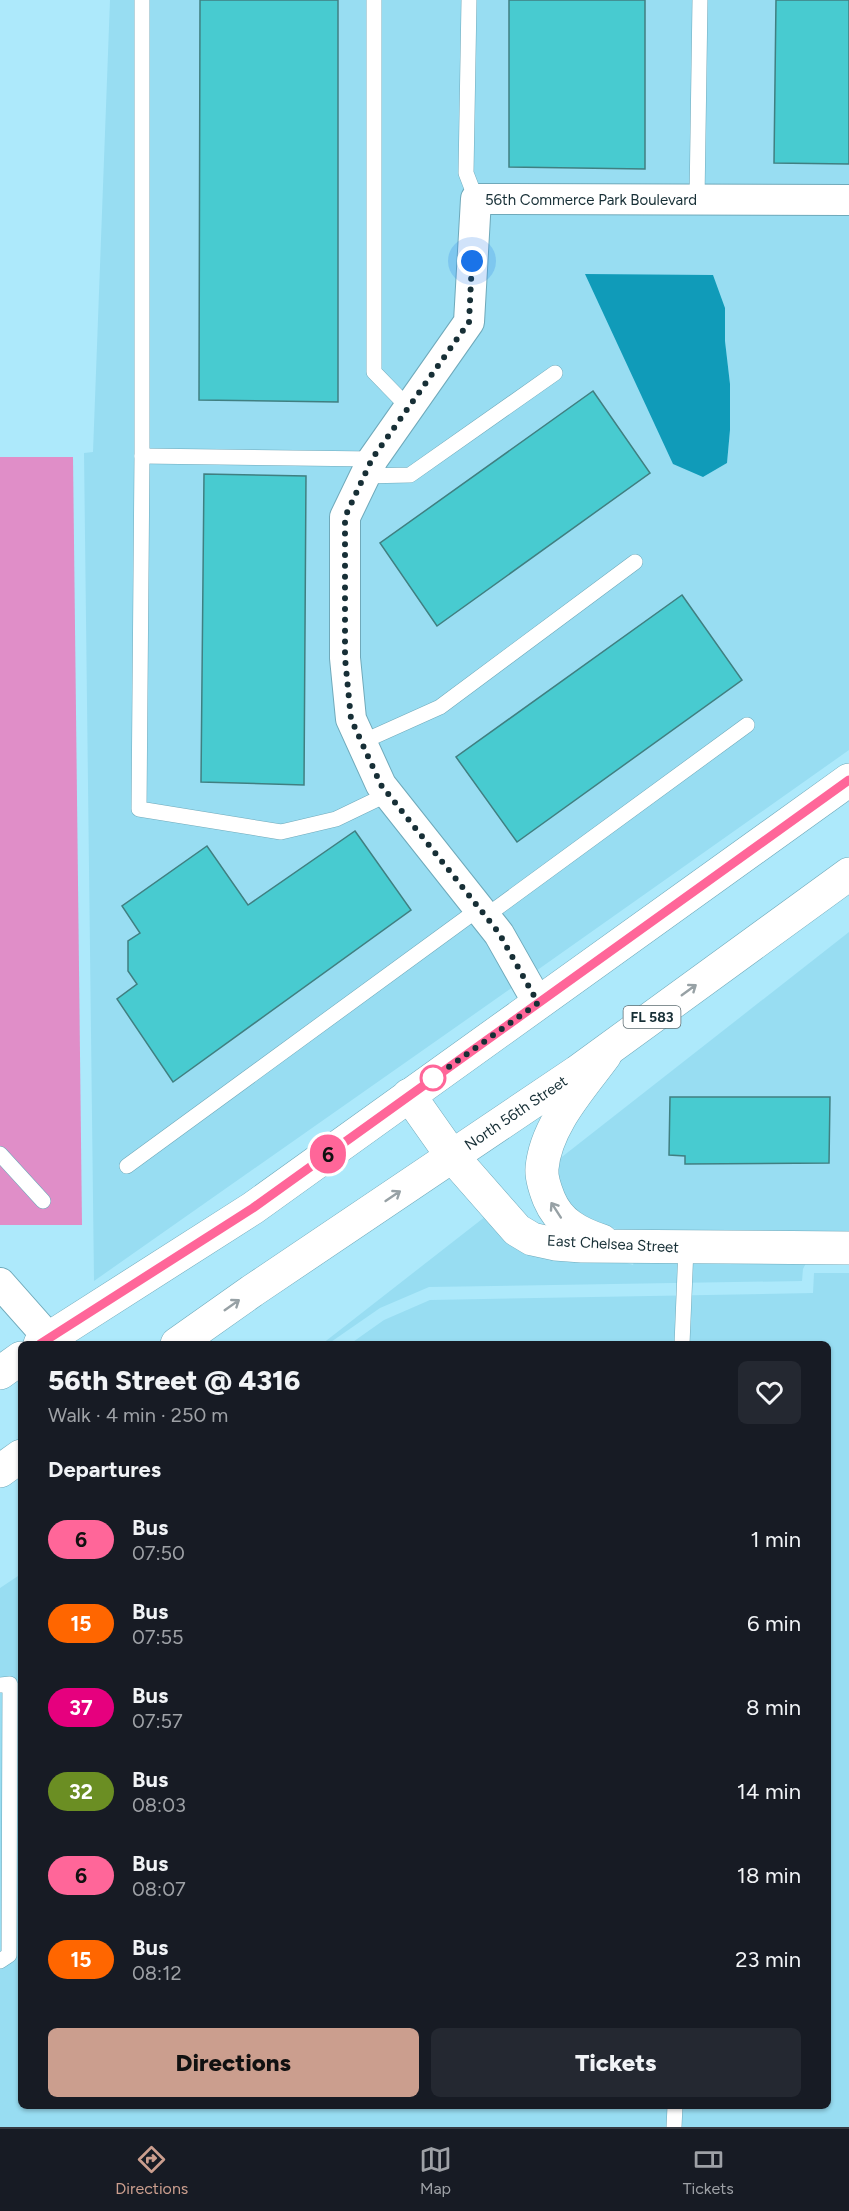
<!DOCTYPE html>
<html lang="en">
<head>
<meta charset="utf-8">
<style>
  :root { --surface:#171b24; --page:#242831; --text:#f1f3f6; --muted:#9ea1a6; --line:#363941; --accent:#cb9e8e }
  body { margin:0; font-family:Figtree,sans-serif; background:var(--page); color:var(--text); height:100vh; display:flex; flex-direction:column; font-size:22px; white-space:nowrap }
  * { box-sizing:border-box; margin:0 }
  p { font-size:20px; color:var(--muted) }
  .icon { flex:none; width:33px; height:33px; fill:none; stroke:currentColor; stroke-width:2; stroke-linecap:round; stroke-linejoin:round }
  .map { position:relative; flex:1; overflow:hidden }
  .details { position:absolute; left:18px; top:1341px; width:813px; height:768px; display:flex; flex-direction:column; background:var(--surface); border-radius:9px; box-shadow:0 2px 4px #0004 }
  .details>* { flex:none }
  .badge { padding:0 12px; border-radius:20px; font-size:21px; line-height:39px }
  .you { position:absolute; width:30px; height:30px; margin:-15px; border:4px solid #fff; border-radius:50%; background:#1a73e8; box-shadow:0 0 0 9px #1a73e833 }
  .map>.badge { position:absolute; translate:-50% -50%; box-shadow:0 0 0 3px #fff }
  h2 { padding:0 30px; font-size:22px; line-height:54px }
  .round { display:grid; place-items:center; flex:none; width:63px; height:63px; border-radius:9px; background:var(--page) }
  .headline { display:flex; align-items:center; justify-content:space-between; height:102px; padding:0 30px }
  h1 { font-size:28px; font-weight:800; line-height:45px }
  .cta { display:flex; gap:12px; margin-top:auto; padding:12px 30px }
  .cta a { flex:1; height:69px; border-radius:9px; background:var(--accent); color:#111; font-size:24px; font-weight:800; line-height:69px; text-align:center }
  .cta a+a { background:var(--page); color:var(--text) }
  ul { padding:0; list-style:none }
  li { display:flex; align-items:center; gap:18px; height:84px; padding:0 30px }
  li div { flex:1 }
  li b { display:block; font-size:22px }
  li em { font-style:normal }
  li .badge { min-width:66px; font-weight:700; text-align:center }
  .menu { display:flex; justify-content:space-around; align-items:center; height:84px; border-top:2px solid var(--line); background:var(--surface); font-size:16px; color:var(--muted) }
  .menu a { display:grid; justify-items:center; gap:3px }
  .menu .active { color:var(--accent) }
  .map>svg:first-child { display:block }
  .built { fill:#98ddf2; fill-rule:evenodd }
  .green { fill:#e08ec8 }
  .water { fill:#109bb9 }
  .building { fill:#48cbd0; stroke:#407f81; stroke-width:1.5 }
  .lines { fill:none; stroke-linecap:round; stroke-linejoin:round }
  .service-casing { stroke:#6fa9ba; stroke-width:16 }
  .minor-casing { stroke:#6fa9ba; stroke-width:32 }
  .tertiary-casing { stroke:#6fa9ba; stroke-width:34 }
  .primary-casing { stroke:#6fa9ba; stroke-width:34 }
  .service { stroke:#fff; stroke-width:15 }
  .minor { stroke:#fff; stroke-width:30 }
  .tertiary { stroke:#fff; stroke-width:33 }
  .primary { stroke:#fff; stroke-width:33 }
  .oneway { stroke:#97a1a5 }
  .line-casing { stroke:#fff; stroke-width:14 }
  .line { stroke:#f69; stroke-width:9 }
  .walk { stroke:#172f36; stroke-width:6; stroke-dasharray:0 10.8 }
  .stop-dot { fill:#fff; stroke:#f69; stroke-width:3 }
  .labels { text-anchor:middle; stroke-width:4.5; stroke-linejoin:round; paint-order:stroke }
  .shield { fill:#fff; stroke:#5d6d72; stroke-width:1.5 }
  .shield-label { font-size:14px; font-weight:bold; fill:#172f36 }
  .street-label { font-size:15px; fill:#172f36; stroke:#fff }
</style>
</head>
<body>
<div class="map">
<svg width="849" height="2127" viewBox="0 0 849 2127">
  <rect width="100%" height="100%" fill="#ade9fb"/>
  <g class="built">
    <polygon points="110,0 849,0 849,185 477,184 456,317 362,449 340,726 489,943 513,987 94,1281 84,453 93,452"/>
    <path d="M489,214l360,1v535l-313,221 -144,-194 -28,-62 -5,-58v-137l25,-53 95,-135zM725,308v33l5,43v46l-3,33 -24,14z"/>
    <polygon points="849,932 849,1233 626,1232 594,1222 573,1211 557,1183 558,1160"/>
    <polygon points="486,1216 633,1265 634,1262 806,1263 803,1269 802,1281 429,1287 380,1308 328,1344 322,1344"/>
    <polygon points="814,1273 849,1273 849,2127 0,2127 0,1588 21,1574 21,2106 828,2106 828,1344 350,1344 384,1320 430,1300 813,1293"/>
  </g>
  <polygon class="green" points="0,457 73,457 82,1225 0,1225"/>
  <polygon class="water" points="585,274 713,275 725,308 725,341 730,384 730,430 727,463 703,477 673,464"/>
  <g class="building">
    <polygon points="200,0 338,0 338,402 199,400"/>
    <polygon points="509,0 645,0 645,169 509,167"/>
    <polygon points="776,0 849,0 849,164 774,163"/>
    <polygon points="593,391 650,473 437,626 380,543"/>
    <polygon points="204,474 306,476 304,785 201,782"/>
    <polygon points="682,595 742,680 517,842 456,757"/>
    <polygon points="355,831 411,910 173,1082 117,999 137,984 128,971 128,941 140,933 122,906 207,846 248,905"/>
    <polygon points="670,1097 830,1097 829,1163 685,1164 685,1156 669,1155"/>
  </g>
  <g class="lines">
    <defs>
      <g id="service">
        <polyline points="142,0 142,456 139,809 281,832 336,819 388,794"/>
        <polyline points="374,0 374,372 409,408"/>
        <polyline points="469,0 466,173 476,199"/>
        <polyline points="697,200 700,0"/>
        <polyline points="142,456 373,459"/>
        <polyline points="363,476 410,475 555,373"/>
        <polyline points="362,742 440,707 635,562"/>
        <polyline points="486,916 747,725"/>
        <polyline points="0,1154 43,1201"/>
        <polyline points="127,1166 480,908"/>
        <polyline points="682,1344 686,1248"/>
        <polyline points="0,1685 10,1684 9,1955 0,1961"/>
        <polyline points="674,2127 675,2106"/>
      </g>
      <g id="minor">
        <polyline points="538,1003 499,934 381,785 351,719 345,658 345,517 373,459 469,322 476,199 849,200"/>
        <polyline points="0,1283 54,1344"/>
      </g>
      <g id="tertiary">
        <polyline points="409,1095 452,1156 517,1230 532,1239 555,1244 582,1246 849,1248"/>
        <path d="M602,1241c-24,-8 -43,-18 -53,-42 -4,-10 -8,-21 -7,-31 4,-43 39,-80 63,-113"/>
      </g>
      <g id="primary">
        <polyline points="40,1344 253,1208 849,780"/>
        <polyline points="177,1344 252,1291 577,1072 849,874"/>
        <polyline points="0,1373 21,1358"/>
        <polyline points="0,1471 21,1456"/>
      </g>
    </defs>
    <use href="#service" class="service-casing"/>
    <use href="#minor" class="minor-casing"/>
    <use href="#tertiary" class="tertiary-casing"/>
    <use href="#primary" class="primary-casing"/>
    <use href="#service" class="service"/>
    <use href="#minor" class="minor"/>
    <use href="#tertiary" class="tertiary"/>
    <use href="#primary" class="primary"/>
  </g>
  <defs><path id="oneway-shaft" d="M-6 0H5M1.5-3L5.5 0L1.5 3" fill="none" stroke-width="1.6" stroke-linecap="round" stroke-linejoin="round" transform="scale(1.5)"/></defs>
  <g class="oneway">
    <use href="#oneway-shaft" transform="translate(689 990) rotate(-36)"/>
    <use href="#oneway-shaft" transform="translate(393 1196) rotate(-34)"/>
    <use href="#oneway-shaft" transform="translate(556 1210) rotate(-123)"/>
    <use href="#oneway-shaft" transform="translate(232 1305) rotate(-35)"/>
  </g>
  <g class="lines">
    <defs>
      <polyline id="line" points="40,1344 253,1208 849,780"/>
    </defs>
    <use href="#line" class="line-casing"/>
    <use href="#line" class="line"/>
    <polyline class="walk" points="433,1078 428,1082 538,1003 499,933 381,785 351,719 345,658 345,517 372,459 469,322 472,261"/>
  </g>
  <circle class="stop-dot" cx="433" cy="1078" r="12"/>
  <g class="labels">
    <rect class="shield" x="623.5" y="1006" width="57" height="22" rx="4.5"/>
    <g class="shield-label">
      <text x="652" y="1022">FL 583</text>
    </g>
    <g class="street-label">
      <text x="591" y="205">56th Commerce Park Boulevard</text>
      <text transform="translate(516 1113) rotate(-34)" y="5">North 56th Street</text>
      <text transform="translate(613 1244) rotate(3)" y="5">East Chelsea Street</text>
    </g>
  </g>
</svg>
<div class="you" style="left:472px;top:261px"></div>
<b class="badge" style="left:328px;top:1154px;background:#f69;color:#111">6</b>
<section class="details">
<div class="headline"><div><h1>56th Street @ 4316</h1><p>Walk · 4 min · 250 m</p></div><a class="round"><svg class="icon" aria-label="heart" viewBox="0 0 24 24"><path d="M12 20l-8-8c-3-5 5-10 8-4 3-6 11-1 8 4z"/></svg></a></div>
<h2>Departures</h2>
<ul>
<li><span class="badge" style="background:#f69;color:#111">6</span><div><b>Bus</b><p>07:50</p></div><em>1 min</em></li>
<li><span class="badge" style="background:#f60;color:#fff">15</span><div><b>Bus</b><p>07:55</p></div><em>6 min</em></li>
<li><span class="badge" style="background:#e6007e;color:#fff">37</span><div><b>Bus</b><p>07:57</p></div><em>8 min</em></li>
<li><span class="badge" style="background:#6b8e23;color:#fff">32</span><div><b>Bus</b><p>08:03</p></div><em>14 min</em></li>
<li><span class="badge" style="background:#f69;color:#111">6</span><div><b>Bus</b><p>08:07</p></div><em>18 min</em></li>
<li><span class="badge" style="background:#f60;color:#fff">15</span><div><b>Bus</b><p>08:12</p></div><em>23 min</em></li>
</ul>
<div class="cta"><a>Directions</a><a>Tickets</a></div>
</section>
</div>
<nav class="menu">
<a class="active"><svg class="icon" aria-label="directions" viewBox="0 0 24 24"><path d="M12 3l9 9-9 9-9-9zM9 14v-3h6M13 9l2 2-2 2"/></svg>Directions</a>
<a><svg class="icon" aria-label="map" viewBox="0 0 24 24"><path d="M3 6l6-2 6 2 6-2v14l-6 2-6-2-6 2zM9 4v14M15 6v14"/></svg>Map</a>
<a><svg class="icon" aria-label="tickets" viewBox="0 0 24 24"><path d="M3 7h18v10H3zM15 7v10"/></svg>Tickets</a>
</nav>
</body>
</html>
